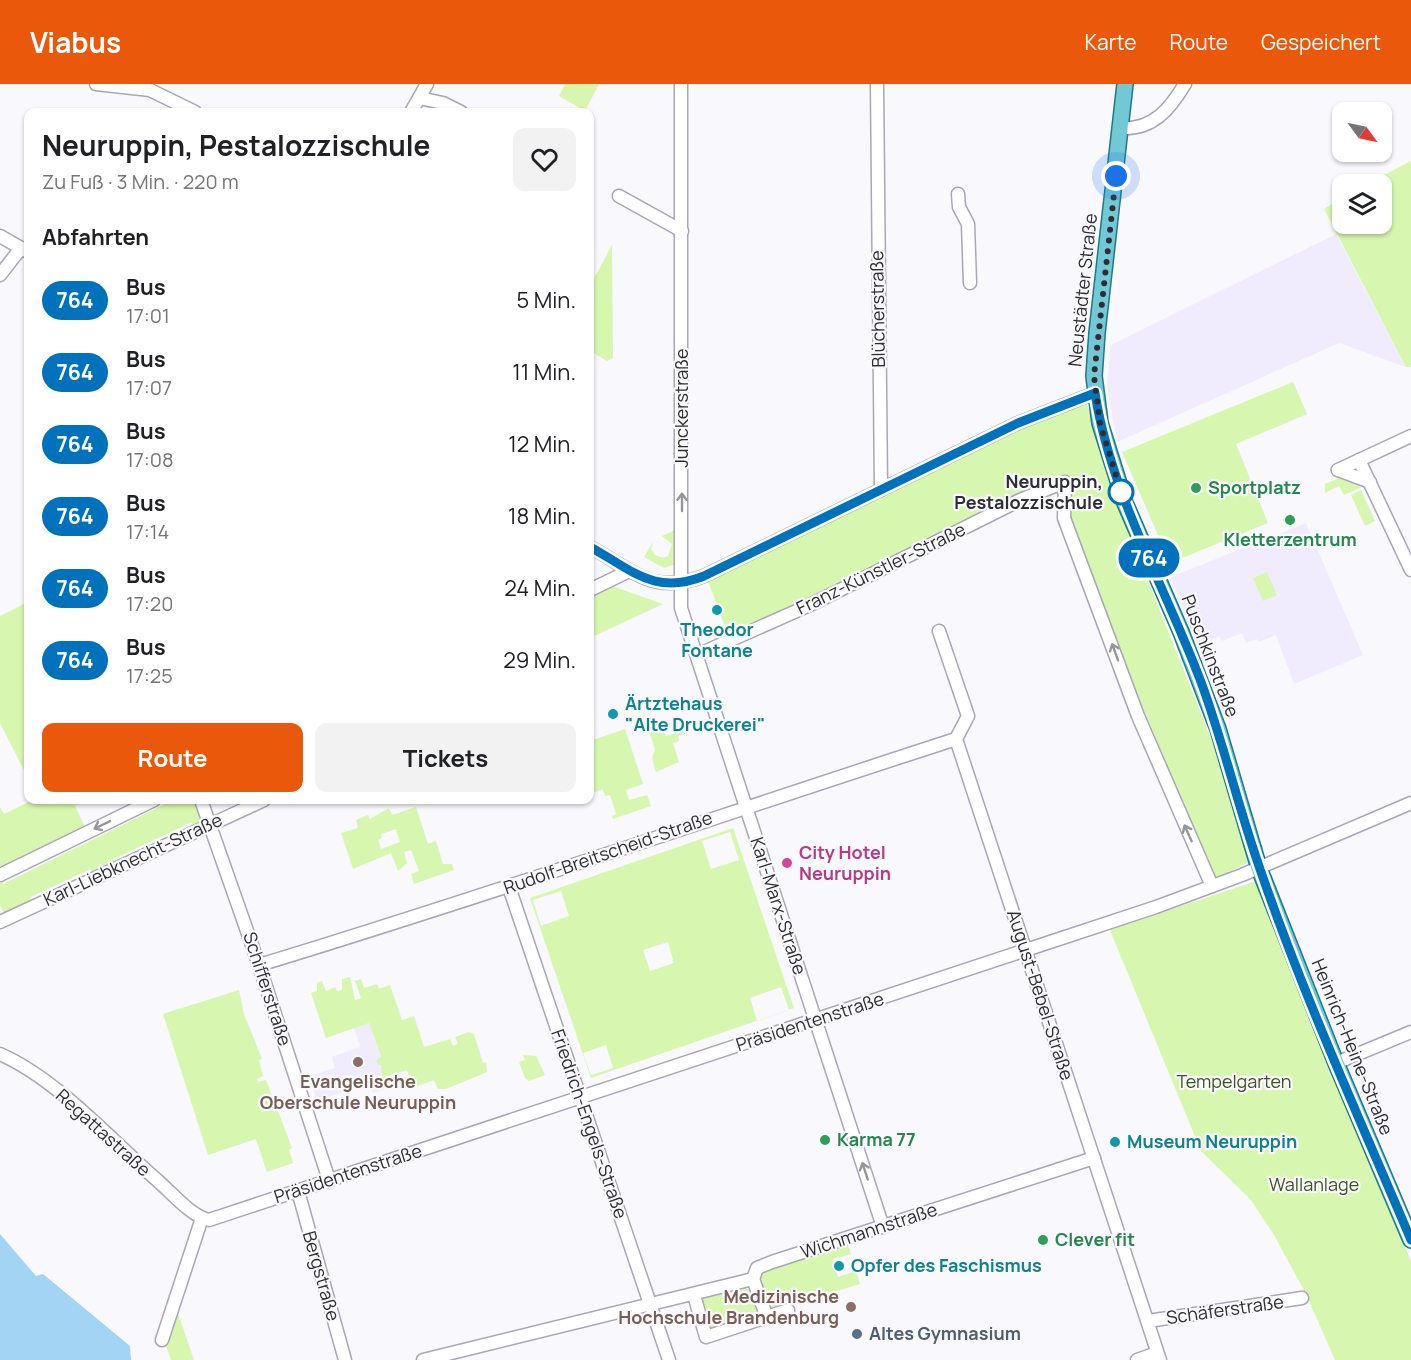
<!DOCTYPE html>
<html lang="de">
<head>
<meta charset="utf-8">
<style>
  :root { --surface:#fff; --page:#f2f2f2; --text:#202124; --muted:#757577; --accent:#ea580c }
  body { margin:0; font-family:Manrope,sans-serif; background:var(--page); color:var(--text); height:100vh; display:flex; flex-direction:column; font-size:22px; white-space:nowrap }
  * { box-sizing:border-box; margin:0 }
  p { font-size:20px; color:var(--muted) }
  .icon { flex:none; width:33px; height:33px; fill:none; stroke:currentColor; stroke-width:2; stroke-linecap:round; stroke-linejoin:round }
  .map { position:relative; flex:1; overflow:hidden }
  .sheet { position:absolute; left:24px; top:24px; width:570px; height:696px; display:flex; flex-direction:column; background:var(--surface); border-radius:12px; box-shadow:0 2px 4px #0004 }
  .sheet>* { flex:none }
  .badge { padding:0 12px; border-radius:20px; font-size:21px; line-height:39px }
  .needle { width:39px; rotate:123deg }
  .fabs { position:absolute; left:1332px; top:18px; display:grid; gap:12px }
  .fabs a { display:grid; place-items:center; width:60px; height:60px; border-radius:12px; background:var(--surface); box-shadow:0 2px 4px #0004; font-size:30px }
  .you { position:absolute; width:30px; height:30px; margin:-15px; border:4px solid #fff; border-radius:50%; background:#1a73e8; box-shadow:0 0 0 9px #1a73e833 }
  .map>.badge { position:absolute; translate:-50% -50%; box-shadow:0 0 0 3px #fff }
  h2 { padding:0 18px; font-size:22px; line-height:54px }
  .round { display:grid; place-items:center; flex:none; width:63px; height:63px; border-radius:12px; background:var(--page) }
  .head { display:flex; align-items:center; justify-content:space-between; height:102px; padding:0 18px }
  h1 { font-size:28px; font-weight:700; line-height:45px }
  .cta { display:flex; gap:12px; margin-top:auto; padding:12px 18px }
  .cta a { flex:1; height:69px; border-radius:12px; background:var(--accent); color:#fff; font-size:24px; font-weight:700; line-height:69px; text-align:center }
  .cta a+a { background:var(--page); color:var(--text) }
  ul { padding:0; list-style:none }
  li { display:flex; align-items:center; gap:18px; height:72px; padding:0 18px }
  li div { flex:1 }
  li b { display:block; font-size:22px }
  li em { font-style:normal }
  li .badge { min-width:66px; font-weight:700; text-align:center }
  header { display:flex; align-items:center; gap:36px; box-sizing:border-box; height:84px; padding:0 30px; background:var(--accent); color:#fff }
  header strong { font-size:28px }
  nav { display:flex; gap:33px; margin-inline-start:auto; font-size:21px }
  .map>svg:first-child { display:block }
  .built { fill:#f0ecfe }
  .green { fill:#d7f6b0; fill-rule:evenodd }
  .water { fill:#a3d4f3 }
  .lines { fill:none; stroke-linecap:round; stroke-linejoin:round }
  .minor-casing { stroke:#aaa5b9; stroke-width:15 }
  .major-casing { stroke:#1e798a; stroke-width:18 }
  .minor { stroke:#fff; stroke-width:12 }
  .major { stroke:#73c8d5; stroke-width:15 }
  .oneway { stroke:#96969a }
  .line-casing { stroke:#fff; stroke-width:14 }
  .line { stroke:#0072bc; stroke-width:9 }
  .walk { stroke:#2e2c34; stroke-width:6; stroke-dasharray:0 10.8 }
  .leisure-dot { fill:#2e9e5b; stroke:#f9f8fc; stroke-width:2 }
  .stop-dot { fill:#fff; stroke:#0072bc; stroke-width:3 }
  .culture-dot { fill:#0f9aa8; stroke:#f9f8fc; stroke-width:2 }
  .hotel-dot { fill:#d1479c; stroke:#f9f8fc; stroke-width:2 }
  .education-dot { fill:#8d6e63; stroke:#f9f8fc; stroke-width:2 }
  .service-dot { fill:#5c6f8a; stroke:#f9f8fc; stroke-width:2 }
  .labels { text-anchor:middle; stroke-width:4.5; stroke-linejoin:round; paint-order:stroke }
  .street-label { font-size:18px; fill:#2e2c34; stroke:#f9f8fc }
  .stop-label { font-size:18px; font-weight:bold; fill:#2e2c34; stroke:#f9f8fc; text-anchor:end }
  .leisure-label { font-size:18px; font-weight:bold; fill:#27864d; stroke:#f9f8fc; text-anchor:start }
  .culture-label { font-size:18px; font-weight:bold; fill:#0d838f; stroke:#f9f8fc; text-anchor:start }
  .hotel-label { font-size:18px; font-weight:bold; fill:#b23c85; stroke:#f9f8fc; text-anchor:start }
  .education-label { font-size:18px; font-weight:bold; fill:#785e54; stroke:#f9f8fc }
  .park-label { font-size:18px; fill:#3f541d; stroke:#f9f8fc }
  .service-label { font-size:18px; font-weight:bold; fill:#4e5e75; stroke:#f9f8fc; text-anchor:start }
</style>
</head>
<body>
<header>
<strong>Viabus</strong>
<nav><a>Karte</a><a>Route</a><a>Gespeichert</a></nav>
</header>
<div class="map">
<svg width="1411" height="1276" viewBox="0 0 1411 1276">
  <rect width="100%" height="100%" fill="#f9f8fc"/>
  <g class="built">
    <polygon points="1336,150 1406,283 1339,259 1117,358 1107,302 1111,261"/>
    <polygon points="1306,439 1363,571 1294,600 1276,551 1259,558 1257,555 1246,559 1242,549 1222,557 1219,552 1197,562 1171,493"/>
    <polygon points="369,939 391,1003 373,1009 369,999 317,1017 309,992 335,984 332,973 360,963 354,944"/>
  </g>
  <g class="green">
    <polygon points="565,0 599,0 585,27 559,12"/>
    <polygon points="1411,77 1411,283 1406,283 1324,125 1342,114 1342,140 1382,140 1382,100 1367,100"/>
    <polygon points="612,161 613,274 607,277 590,267 590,202"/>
    <polygon points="1293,298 1307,330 1236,360 1268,439 1170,479 1122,368"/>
    <polygon points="1087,321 1116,417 1232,707 1248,779 1215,794 1144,626 1070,432 1073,392 1018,414 815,515 728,551 708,497 1027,338"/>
    <polygon points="1339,394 1359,402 1360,404 1344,411 1339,402 1325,409 1325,400"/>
    <polygon points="1361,406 1375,437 1365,442 1351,411"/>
    <polygon points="675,446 676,480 664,484 644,473 653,458 651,465 655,471 663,474 668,472 672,460 662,452"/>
    <polygon points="1267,488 1277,511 1263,517 1253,494"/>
    <polygon points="612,502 663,520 590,554 590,512"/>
    <polygon points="28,518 28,694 0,639 0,532"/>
    <polygon points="662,639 666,652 686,646 689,649 678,652 679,657 673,659 679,678 656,688 652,674 655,665 648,644"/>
    <polygon points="625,645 643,700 626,706 629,716 647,711 651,722 613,735 612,732 616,730 610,711 605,712 603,705 590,710 590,657"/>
    <polygon points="33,716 87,716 75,722 85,743 0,785 0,723 4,730"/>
    <polygon points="173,716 196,716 204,737 191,745 192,738 114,775 112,783 91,792 91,785 31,813 26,822 4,829 0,821 0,794 3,793 3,800"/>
    <path d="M416,723l12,37 8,-3 7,23h9l2,6 -40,14 -3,-10 8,-3 -8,-21 -7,2 3,11 -9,8 -7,-18 -38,16 -12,-36 17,-5 -2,-8 12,-5 2,4 19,-11 3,7zM396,745l4,13 -19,7 -3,-9 4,-2 -1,-4z"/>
    <path d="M733,744l61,180 -203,70 -61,-180zM730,748l9,28 -28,9 -9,-28zM561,807l8,25 -28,10 -8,-26zM668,858l6,21 -24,8 -7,-21zM781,903l8,23 -32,11 -7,-23zM606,961l7,23 -22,7 -8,-22z"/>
    <polygon points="1256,797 1411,1177 1411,1276 1335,1276 1306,1210 1274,1151 1251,1116 1201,1067 1110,846"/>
    <polygon points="350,893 355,916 361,914 355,897 361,895 364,904 377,900 379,905 390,901 402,936 414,932 424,963 450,955 453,962 458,960 455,953 469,948 474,950 483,979 486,978 487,988 446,1005 438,1005 434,996 413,1004 407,986 382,994 381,981 378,981 376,976 381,973 369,939 326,954 311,909 317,907 317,899 322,897 326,907 335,903 337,907 342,906 342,895"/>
    <polygon points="239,906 244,930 262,975 259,976 263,992 257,995 258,998 266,996 292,1064 289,1066 293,1079 267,1088 256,1055 208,1071 163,930"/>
    <polygon points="523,971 536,972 545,991 529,997 525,994 519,978 525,976"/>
    <polygon points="847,1157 851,1170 833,1175 838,1193 856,1187 860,1200 767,1228 756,1197 761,1187"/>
    <polygon points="751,1204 758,1229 711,1245 700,1215"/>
    <polygon points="177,1226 194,1276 171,1276 166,1262"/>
  </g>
  <polygon class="water" points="0,1150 36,1192 43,1190 130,1262 131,1276 0,1276"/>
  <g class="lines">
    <defs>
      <g id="minor">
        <polyline points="96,0 150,6 195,28"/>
        <polyline points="681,0 681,524 883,1143"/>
        <polyline points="877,0 881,406"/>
        <polyline points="419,14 443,19 461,28"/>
        <polyline points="411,28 427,0"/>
        <path d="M1121,44c32,2 49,-19 64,-44"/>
        <polyline points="958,110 959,123 968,140 970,199"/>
        <polyline points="619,112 682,147"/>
        <polyline points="0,152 28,168"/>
        <polyline points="0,191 21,164"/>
        <polyline points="1359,376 1411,486"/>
        <polyline points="1338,386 1411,352"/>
        <polyline points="1338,386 1370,398"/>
        <path d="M590,463c43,23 62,49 114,29l314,-153 77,-30"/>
        <polyline points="590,506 629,487"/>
        <polyline points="939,547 968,632 956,655 1160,1276"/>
        <polyline points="697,571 810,521 1020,416 1065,398 1064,434 1138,632 1212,802"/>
        <polyline points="201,716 259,881 329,1096"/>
        <polyline points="0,791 154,716"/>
        <polyline points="509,803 669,1276"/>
        <polyline points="0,838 264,716"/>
        <path d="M259,881c234,-71 465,-151 697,-226"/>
        <path d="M0,970c57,25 111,86 158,127 15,13 33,35 51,39l947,-313 86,-32 169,-72"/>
        <polyline points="1336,979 1411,948"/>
        <polyline points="298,1107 345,1276"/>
        <polyline points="753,1195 766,1231"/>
        <polyline points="694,1211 706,1253 788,1226"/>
        <polyline points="1148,1237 1302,1214"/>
        <polyline points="162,1256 202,1134"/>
        <polyline points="423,1276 753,1195 757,1184 772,1178 1094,1074"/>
        <polyline points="1137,1276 1157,1269"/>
      </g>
      <polyline id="major" points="1125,0 1097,249 1094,292 1100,339 1125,419 1181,548 1218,645 1259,784 1336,979 1411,1156"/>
    </defs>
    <use href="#minor" class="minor-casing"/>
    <use href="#major" class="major-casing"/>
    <use href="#minor" class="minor"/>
    <use href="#major" class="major"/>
  </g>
  <defs><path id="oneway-shaft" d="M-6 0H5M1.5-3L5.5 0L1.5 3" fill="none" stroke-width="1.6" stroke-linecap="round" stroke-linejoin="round" transform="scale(1.5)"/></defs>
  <g class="oneway">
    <use href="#oneway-shaft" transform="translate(682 418) rotate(-90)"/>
    <use href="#oneway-shaft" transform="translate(1115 568) rotate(-110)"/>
    <use href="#oneway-shaft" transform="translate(102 741) rotate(154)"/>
    <use href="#oneway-shaft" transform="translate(1188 749) rotate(-114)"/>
    <use href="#oneway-shaft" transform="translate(865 1087) rotate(-108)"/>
  </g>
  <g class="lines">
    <defs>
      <path id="line" d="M590,463c41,22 64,49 114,29l314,-153 77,-30c16,102 70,193 106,289 23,62 37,125 59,187 43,126 99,248 151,371"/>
    </defs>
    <use href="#line" class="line-casing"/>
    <use href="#line" class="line"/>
    <polyline class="walk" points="1116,92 1094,292 1100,339 1121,408"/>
  </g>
  <g class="leisure-dot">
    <circle cx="1196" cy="404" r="6"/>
    <circle cx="1290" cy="436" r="6"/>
    <circle cx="825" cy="1056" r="6"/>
    <circle cx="1043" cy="1156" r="6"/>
  </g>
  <circle class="stop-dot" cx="1121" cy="408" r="12"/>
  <g class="culture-dot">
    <circle cx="717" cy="526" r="6"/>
    <circle cx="613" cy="630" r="6"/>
    <circle cx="1115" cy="1058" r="6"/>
    <circle cx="839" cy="1182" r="6"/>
  </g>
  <circle class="hotel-dot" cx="787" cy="779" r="6"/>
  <g class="education-dot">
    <circle cx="358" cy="978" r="6"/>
    <circle cx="851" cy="1223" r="6"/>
  </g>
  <circle class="service-dot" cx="857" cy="1250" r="6"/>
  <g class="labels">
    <g class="street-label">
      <text transform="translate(1083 206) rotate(-84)" y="6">Neustädter Straße</text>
      <text transform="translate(878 225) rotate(-91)" y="6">Blücherstraße</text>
      <text transform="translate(682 324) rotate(-90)" y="6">Junckerstraße</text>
      <text transform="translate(881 485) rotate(-26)" y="6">Franz-Künstler-Straße</text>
      <text transform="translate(1210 572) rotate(69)" y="6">Puschkinstraße</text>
      <text transform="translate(608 769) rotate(-19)" y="6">Rudolf-Breitscheid-Straße</text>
      <text transform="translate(133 776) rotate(-25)" y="6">Karl-Liebknecht-Straße</text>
      <text transform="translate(778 822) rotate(72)" y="6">Karl-Marx-Straße</text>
      <text transform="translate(267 905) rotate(72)" y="6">Schifferstraße</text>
      <text transform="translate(1040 911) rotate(72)" y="6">August-Bebel-Straße</text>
      <text transform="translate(810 938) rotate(-18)" y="6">Präsidentenstraße</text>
      <text transform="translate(1352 963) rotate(68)" y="6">Heinrich-Heine-Straße</text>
      <text transform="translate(589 1040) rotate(71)" y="6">Friedrich-Engels-Straße</text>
      <text transform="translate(103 1049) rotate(42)" y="6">Regattastraße</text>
      <text transform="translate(348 1090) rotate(-18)" y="6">Präsidentenstraße</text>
      <text transform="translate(869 1147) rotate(-18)" y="6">Wichmannstraße</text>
      <text transform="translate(321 1192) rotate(74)" y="6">Bergstraße</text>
      <text transform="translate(1225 1226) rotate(-8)" y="6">Schäferstraße</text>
    </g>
    <g class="stop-label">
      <text x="1103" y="404">Neuruppin,<tspan x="1103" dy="21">Pestalozzischule</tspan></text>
    </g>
    <g class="leisure-label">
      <text x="1208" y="410">Sportplatz</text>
      <text x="1290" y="462" text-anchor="middle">Kletterzentrum</text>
      <text x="837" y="1062">Karma 77</text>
      <text x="1055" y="1162">Clever fit</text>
    </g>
    <g class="culture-label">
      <text x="717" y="552" text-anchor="middle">Theodor<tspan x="717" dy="21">Fontane</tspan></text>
      <text x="625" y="626">Ärtztehaus<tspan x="625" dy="21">"Alte Druckerei"</tspan></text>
      <text x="1127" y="1064">Museum Neuruppin</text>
      <text x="851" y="1188">Opfer des Faschismus</text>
    </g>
    <g class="hotel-label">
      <text x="799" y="775">City Hotel<tspan x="799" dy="21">Neuruppin</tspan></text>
    </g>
    <g class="education-label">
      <text x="358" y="1004">Evangelische<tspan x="358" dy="21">Oberschule Neuruppin</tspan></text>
      <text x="839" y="1219" text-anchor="end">Medizinische<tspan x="839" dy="21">Hochschule Brandenburg</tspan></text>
    </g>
    <g class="park-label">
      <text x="1234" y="1004">Tempelgarten</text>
      <text x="1314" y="1107">Wallanlage</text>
    </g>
    <g class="service-label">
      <text x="869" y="1256">Altes Gymnasium</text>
    </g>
  </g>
</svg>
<div class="fabs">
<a><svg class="needle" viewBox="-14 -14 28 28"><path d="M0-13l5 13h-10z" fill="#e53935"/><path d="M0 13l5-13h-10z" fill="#757577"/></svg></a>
<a><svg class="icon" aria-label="layers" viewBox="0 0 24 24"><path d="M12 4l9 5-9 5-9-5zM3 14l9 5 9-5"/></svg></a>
</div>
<div class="you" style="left:1116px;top:92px"></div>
<b class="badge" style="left:1149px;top:474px;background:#0072bc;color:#fff">764</b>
<section class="sheet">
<div class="head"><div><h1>Neuruppin, Pestalozzischule</h1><p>Zu Fuß · 3 Min. · 220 m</p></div><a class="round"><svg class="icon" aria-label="heart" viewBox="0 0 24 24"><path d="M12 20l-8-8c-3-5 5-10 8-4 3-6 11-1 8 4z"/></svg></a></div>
<h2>Abfahrten</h2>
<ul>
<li><span class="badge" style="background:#0072bc;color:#fff">764</span><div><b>Bus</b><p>17:01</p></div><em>5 Min.</em></li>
<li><span class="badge" style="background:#0072bc;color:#fff">764</span><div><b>Bus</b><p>17:07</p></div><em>11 Min.</em></li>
<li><span class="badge" style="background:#0072bc;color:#fff">764</span><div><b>Bus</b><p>17:08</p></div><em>12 Min.</em></li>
<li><span class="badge" style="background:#0072bc;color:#fff">764</span><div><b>Bus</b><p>17:14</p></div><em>18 Min.</em></li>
<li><span class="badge" style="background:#0072bc;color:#fff">764</span><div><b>Bus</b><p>17:20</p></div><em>24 Min.</em></li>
<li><span class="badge" style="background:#0072bc;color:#fff">764</span><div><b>Bus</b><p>17:25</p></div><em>29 Min.</em></li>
</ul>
<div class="cta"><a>Route</a><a>Tickets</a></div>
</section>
</div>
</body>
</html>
